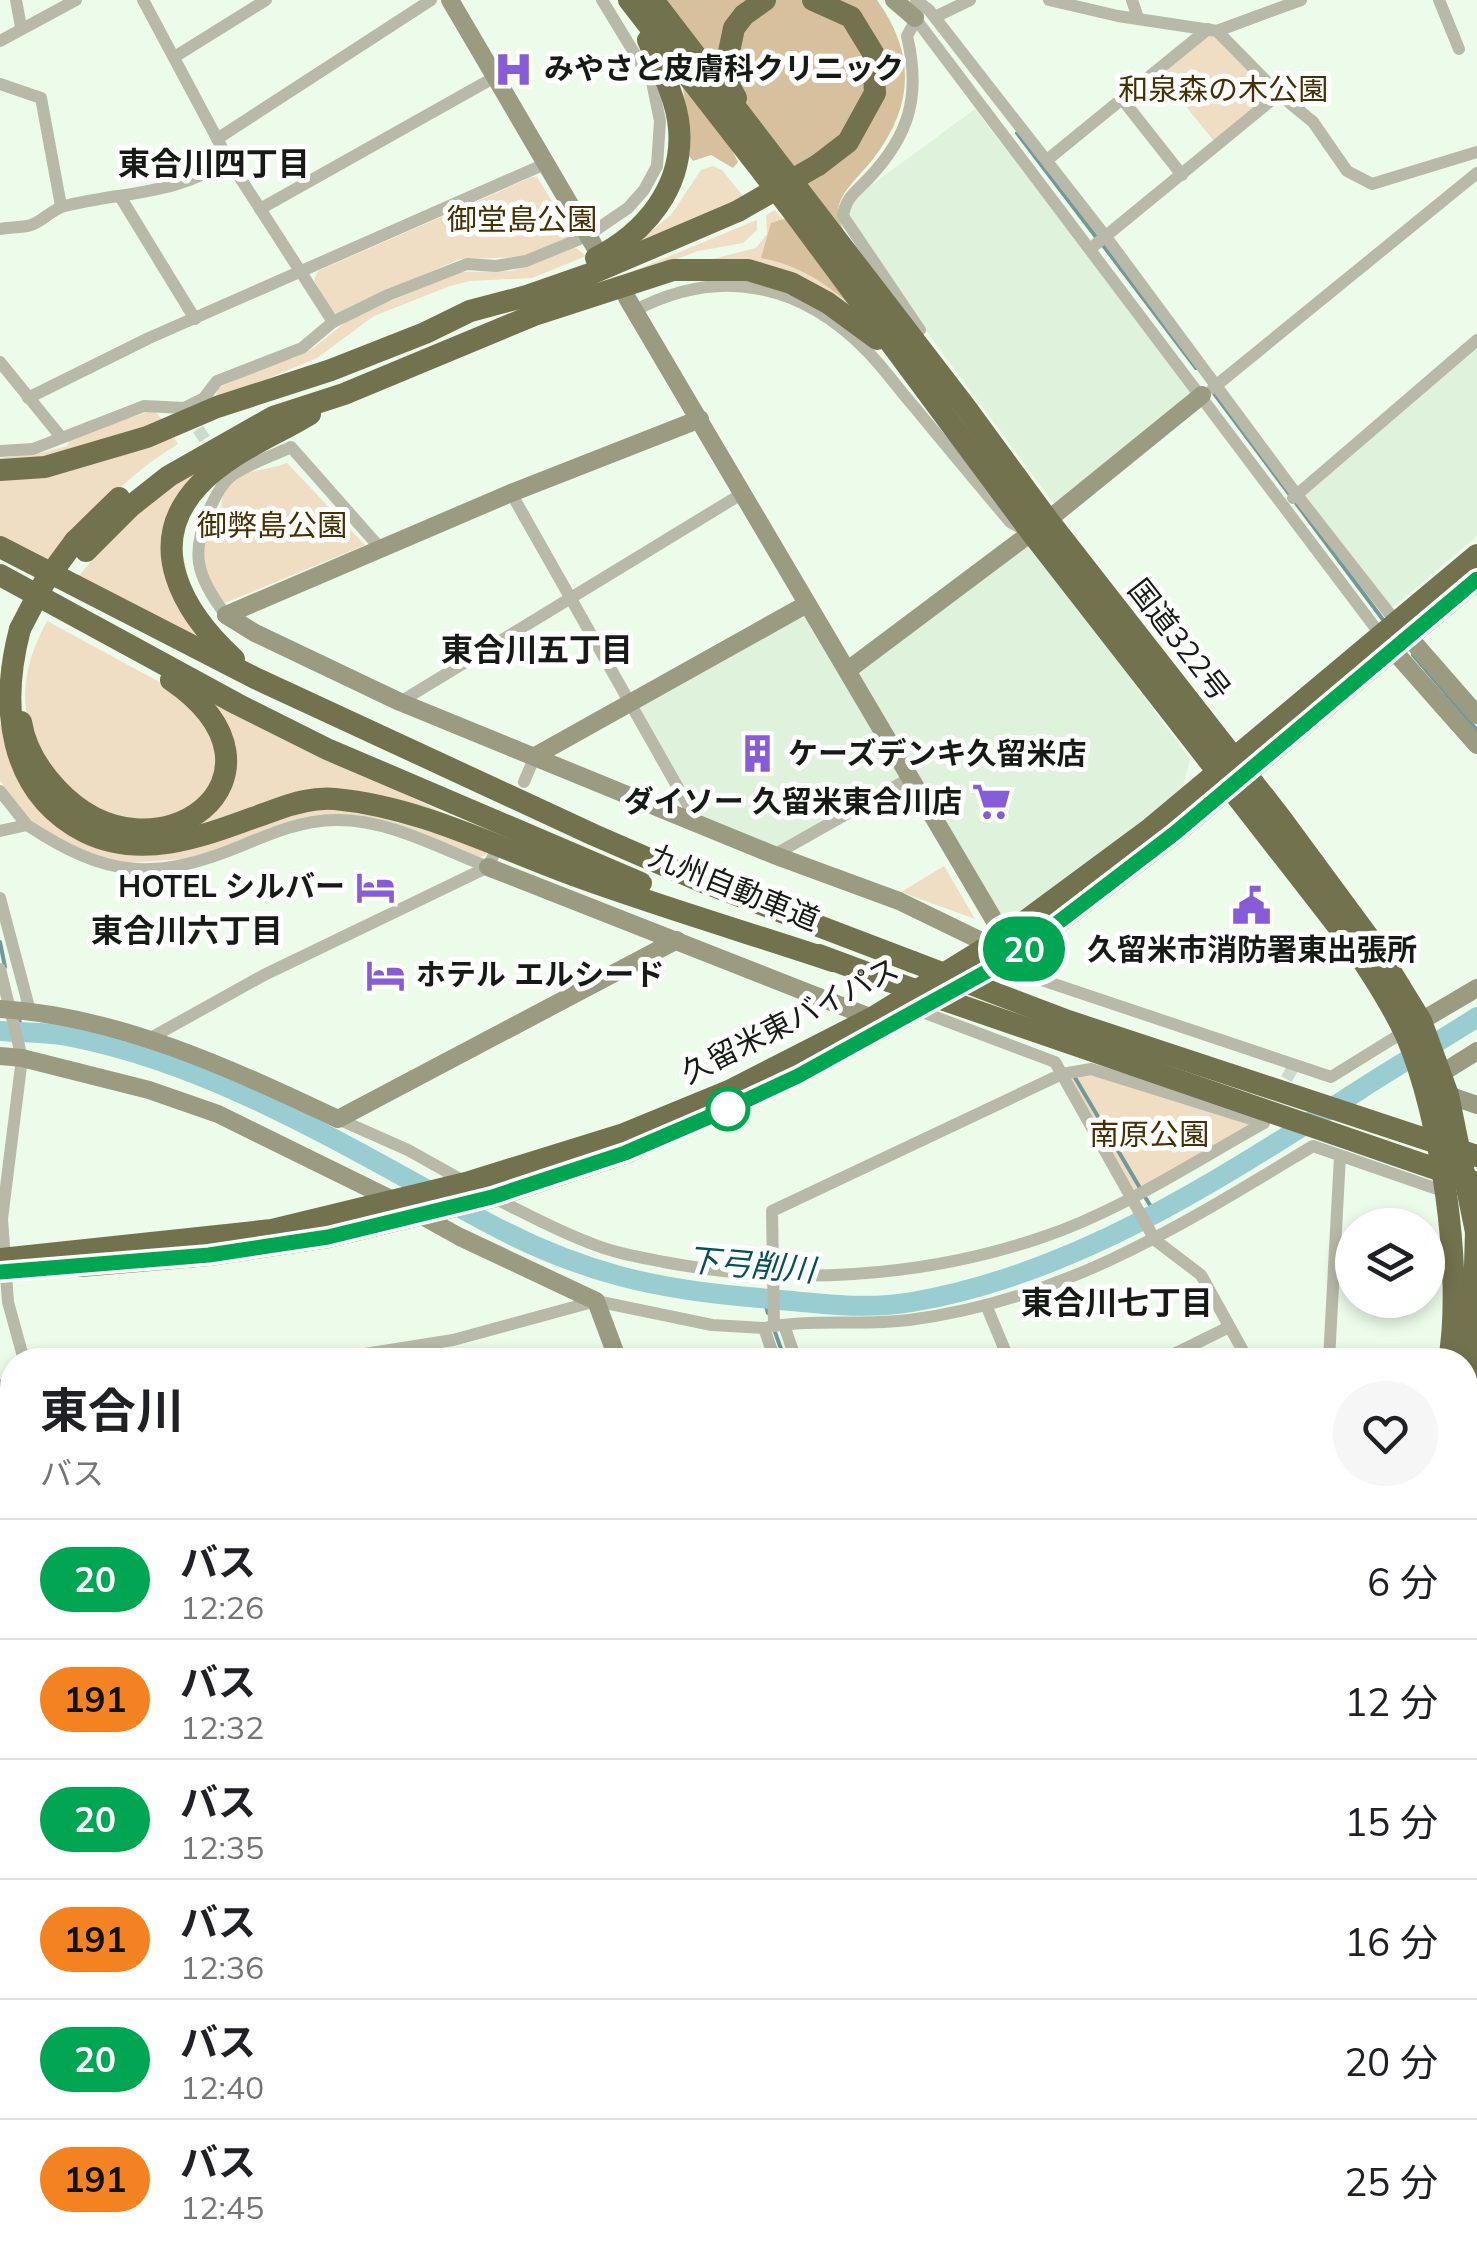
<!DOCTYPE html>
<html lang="ja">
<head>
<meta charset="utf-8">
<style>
  :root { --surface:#fff; --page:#f6f6f6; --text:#202124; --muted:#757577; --line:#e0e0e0 }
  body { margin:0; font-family:Mulish,"Noto Sans JP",sans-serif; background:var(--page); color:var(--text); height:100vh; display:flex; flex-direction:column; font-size:38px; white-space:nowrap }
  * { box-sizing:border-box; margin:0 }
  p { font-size:32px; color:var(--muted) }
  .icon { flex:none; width:55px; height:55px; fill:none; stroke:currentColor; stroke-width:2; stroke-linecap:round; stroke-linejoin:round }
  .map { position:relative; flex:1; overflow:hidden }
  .drawer { position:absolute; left:0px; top:1348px; width:1478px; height:912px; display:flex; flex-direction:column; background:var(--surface); border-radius:40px 40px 0 0; box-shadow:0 5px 15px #0003 }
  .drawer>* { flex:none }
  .badge { padding:0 20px; border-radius:32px; font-size:35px; line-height:65px }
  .controls { position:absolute; left:1335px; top:1208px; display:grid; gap:20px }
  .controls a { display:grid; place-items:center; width:110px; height:110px; border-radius:50%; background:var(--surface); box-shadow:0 5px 15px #0003; font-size:50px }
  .map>.badge { position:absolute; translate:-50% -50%; box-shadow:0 0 0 5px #fff }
  .round { display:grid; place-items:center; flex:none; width:105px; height:105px; border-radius:52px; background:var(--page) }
  .head { display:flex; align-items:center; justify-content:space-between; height:170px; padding:0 40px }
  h1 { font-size:48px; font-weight:700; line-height:75px }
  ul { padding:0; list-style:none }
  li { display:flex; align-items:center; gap:30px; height:120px; padding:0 40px; border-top:2px solid var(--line) }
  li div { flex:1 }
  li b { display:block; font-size:38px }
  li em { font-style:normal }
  li .badge { min-width:110px; font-weight:700; text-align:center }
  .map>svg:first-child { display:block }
  .built { fill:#dff2db }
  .green { fill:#efddc4 }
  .forest { fill:#d7c09e }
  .water { fill:#9acdd1; stroke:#739899; stroke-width:2.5 }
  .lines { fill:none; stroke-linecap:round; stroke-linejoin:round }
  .stream { stroke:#739899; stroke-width:4 }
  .river { stroke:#9acdd1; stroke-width:20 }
  .street-tunnel { stroke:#cdd9ca; stroke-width:12; stroke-dasharray:12 6; stroke-linecap:butt }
  .street { stroke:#b8b9a8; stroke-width:12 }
  .secondary { stroke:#9a9b81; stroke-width:18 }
  .highway { stroke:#72724e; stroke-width:22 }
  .highway-bridge { stroke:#72724e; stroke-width:22 }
  .line-casing { stroke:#fff; stroke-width:22 }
  .line { stroke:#00a651; stroke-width:15 }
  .stop-dot { fill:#fff; stroke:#00a651; stroke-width:5 }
  .labels { text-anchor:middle; stroke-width:10; stroke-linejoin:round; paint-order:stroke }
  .poi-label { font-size:30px; font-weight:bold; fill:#171b16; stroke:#fff; text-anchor:start }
  .park-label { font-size:30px; fill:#473003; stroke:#fff }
  .street-label { font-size:30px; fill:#171b16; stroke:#fff }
  .neighbourhood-label { font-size:32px; font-weight:bold; fill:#171b16; stroke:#fff }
  .water-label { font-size:32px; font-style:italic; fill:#045156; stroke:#fff }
</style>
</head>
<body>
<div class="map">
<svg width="1477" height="2259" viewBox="0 0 1477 2259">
  <rect width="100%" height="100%" fill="#edfbea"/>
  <g class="built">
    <polygon points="975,109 1195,395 1057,508 909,308 847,216 850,201"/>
    <polygon points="1477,346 1477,536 1391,609 1302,494"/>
    <polygon points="1029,542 1190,759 1181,793 1007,924 857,673"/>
    <polygon points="803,610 906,777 775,853 705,821 635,703"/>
  </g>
  <g class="green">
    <polygon points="1208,29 1279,94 1218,146 1157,71"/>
    <polygon points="713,166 722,170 746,200 633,246 671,215 701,170"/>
    <polygon points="532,177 537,177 572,234 569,239 522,257 460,259 352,306 340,315 331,312 314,280 318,271"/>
    <polygon points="775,210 784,221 867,324 697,263 756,248 767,234 766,215"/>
    <polygon points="757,220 757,230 743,243 698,251 596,290 595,287"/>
    <polygon points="575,247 586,256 532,278 470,281 450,286 374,316 317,358 214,401 218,388 269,365 294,358 312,349 351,318 458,272 512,271"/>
    <polygon points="154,410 164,422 97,448 0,465 0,458 41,453 67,446 71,437"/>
    <path d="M172,433l6,11c-56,34 -84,70 -126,119l-52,-26v-62z"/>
    <path d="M287,463l78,82 -140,58c-15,-16 -24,-37 -20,-59 3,-11 11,-19 15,-29 4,-15 -1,-25 14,-35 15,-11 35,-10 53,-17z"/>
    <polygon points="193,469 197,476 173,510 203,644 77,578 123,524"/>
    <path d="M47,621l127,69 30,27 16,50 -21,39c-15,5 -36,16 -52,16 -59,-1 -115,-53 -121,-112 -4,-32 6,-61 21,-89z"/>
    <polygon points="199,694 458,820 387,797 189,827 230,788"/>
    <polygon points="0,722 17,776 111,848 308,808 350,809 488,848 486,855 480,857 333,815 194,858 128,863 100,857 60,842 26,816 6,789 0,781"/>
    <polygon points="944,866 975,919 901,892"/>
    <polygon points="1091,1069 1264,1123 1131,1197 1062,1074"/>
    <polygon points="29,2248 169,2248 132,2259 0,2259 0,2256"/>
  </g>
  <g class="forest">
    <path d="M666,0h211c39,54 37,106 -4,159 -9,12 -28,29 -33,43 -4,11 0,19 4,30z"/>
    <polygon points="682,83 725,136 738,162 733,168 711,155 693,161 689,156 689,126"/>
    <path d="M787,218l66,89c-27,-24 -56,-43 -92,-49l10,-35z"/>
  </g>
  <polygon class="water" points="1477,2133 1477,2259 631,2259 685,2248 1465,2248 1465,2140"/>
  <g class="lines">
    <g class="stream">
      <polyline points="1017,133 1096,237"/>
      <polyline points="1102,244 1196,368"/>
      <polyline points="1213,392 1384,621"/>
      <polyline points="1413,655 1477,730"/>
      <polyline points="0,942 5,967"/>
      <polyline points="19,1019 23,1033"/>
      <polyline points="1074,1076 1140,1188"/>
      <polyline points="1145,1197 1155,1213"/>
      <polyline points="763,1298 768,1313"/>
      <polyline points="775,1332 785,1360"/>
    </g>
    <path class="river" d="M0,1031c24,2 49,1 72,6 148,29 287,117 418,187 92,49 167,66 270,74 50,4 101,13 152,4 165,-28 310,-124 449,-213 38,-25 78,-47 116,-72"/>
    <g class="street-tunnel">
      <polyline points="188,414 216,456"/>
      <polyline points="1278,1095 1293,1067"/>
    </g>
    <g class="street">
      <polyline points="16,0 21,27"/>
      <polyline points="143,0 228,159 333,322"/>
      <polyline points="916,0 929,10 1106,237 1297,495 1400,627"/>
      <polyline points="1049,0 1118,16 1217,31 1301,0"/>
      <polyline points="1132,0 1138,18"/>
      <polyline points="1439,0 1459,49"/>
      <path d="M918,16l-11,20c14,59 3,99 -39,143 -13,14 -22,18 -25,37l77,114"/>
      <polyline points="935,17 970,0"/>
      <polyline points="915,18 1383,638"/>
      <polyline points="1217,31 1279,94 1313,122 1347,171 1372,184 1477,152"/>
      <polyline points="0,41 76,0"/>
      <polyline points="176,56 266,0"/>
      <polyline points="0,84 41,98 61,206"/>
      <polyline points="1122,99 1182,175"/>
      <polyline points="217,139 431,0"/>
      <polyline points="1047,160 1208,29"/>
      <polyline points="121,198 195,319"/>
      <polyline points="260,209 495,77"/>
      <path d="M0,229c10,-2 21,-1 31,-4 12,-4 21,-16 34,-19 53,-14 117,-11 163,-47"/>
      <polyline points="1090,249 1279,94"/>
      <path d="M634,311c85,-45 166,-28 232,39 18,18 33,40 50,59 31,38 63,76 94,113l9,5"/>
      <polyline points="0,362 61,437"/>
      <polyline points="1213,388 1477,173"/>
      <polyline points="28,398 149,338 545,164"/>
      <polyline points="0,451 33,449 144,406 184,408 204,398 217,381 302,348 333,322 388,295 467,264 496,266 526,261 587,236 628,208 644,190 657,166 660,121 652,82 602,0"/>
      <polyline points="511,493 698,823"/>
      <polyline points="1293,498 1477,340"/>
      <path d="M226,615c-31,-40 -36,-63 -15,-109 5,-11 12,-25 23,-32 17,-11 38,-18 57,-27l90,102"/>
      <polyline points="400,702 743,493"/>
      <polyline points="524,782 535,756"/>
      <polyline points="0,791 27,825"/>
      <path d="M0,831l27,-6c79,52 126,57 214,21 31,-13 62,-26 95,-26 52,-1 105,29 152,47"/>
      <polyline points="774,855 910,778"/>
      <polyline points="0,898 30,1011"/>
      <polyline points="1013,957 1030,976 1331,1077 1407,1030"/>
      <polyline points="0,969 22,1058 2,1219 8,1302 24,1360"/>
      <polyline points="917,1010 1055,1062 1155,1240 1201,1275 1248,1360"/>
      <polyline points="147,1040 264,975 488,867 495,852"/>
      <polyline points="338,1119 408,1150 467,1183"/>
      <path d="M494,1198c31,15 63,33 96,45 24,10 49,14 74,19 124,24 257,16 376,-24 79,-26 152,-75 224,-115l-173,-54 -29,5 -290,137 2,115"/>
      <polyline points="986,1305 1009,1360"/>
      <polyline points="784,1325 796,1360"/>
      <polyline points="327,1360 453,1340 596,1301 712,1325 764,1328"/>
      <path d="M775,1360l-11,-32c46,-10 97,-2 145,-8 156,-20 273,-95 404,-174l130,45"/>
      <polyline points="1162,1360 1229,1327"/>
      <polyline points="1329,1360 1340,1156"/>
      <polyline points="0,1385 12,1384"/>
      <polyline points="0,1469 12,1466"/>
      <polyline points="1465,1523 1477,1525"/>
      <polyline points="1465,1726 1477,1740"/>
      <polyline points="0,1977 12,1975"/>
      <polyline points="1465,1993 1477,1986"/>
      <polyline points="0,2203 12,2200"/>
      <polyline points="0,2243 12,2239"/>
    </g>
    <g class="secondary">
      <polyline points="450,0 596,249"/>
      <polyline points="894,0 915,18"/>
      <polyline points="627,298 1010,947"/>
      <polyline points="226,615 255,633 400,702 774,855 899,901 1000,950"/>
      <polyline points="226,615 511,493 700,419"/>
      <polyline points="1408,636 1477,715"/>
      <polyline points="1393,650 1477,745"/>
      <polyline points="848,670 1048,520 1202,395"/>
      <polyline points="535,756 807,604"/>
      <polyline points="488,867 872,1018"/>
      <path d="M0,1009c118,7 232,60 338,110l339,-179"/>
      <polyline points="1421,1021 1477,988"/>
      <polyline points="0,1056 22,1058 149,1090 218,1114 395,1201 460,1237 596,1301 618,1360"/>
      <polyline points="1434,1084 1442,1073 1477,1051"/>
      <polyline points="1439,1095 1448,1095 1477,1105"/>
      <polyline points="1465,1945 1477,1940"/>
      <polyline points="152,2259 194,2248"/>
    </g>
    <g class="highway">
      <path d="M629,0l163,210 239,322 320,411c20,30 40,60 55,92 35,80 58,240 43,325"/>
      <polyline points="653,0 966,408 1048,520 1280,817 1375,946 1421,1021 1448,1095 1476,1232 1473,1334 1465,1390"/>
      <polyline points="813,0 851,17 873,53 875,93 848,142 818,165"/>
      <polyline points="736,98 724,76 734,28 744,15 765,0"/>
      <path d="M596,258c49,-25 88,-71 83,-130 -2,-29 -19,-61 -31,-88"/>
      <polyline points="0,470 45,467 147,437 217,407 331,370 425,333 470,311 527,296 593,273 738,211"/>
      <polyline points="75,541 119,498"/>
      <polyline points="0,547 255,678 594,835 700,881 913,962"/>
      <polyline points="86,551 131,506 169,476 273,417 344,394 534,315 673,270 748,270 791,283 828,303 877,339"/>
      <polyline points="0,575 237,704 327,749 641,883"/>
      <path d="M20,629c-20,76 -13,163 65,203 63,31 130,-1 190,-22 19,-7 39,-13 60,-11 84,8 159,47 238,76 85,31 173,57 260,86"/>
      <path d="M234,659c-50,-46 -92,-114 -35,-174 30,-32 75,-49 111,-71"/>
      <path d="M21,722c4,26 18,48 36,67 97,104 253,-14 114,-109"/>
      <polyline points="819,955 889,981"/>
      <polyline points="0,1259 272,1230 466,1183 624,1134 729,1091 872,1018 1005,936 1151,828 1477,555"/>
      <polyline points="81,1266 209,1255 328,1237 492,1197 625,1153 797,1076 1013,957 1175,833 1477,579"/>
      <polyline points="1465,2003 1477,2026"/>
    </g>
    <g class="highway-bridge">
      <polyline points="738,211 818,165"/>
      <polyline points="20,629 44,583 75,541"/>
      <polyline points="913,962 1068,1021 1477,1156"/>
      <polyline points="889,981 1477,1183"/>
    </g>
  </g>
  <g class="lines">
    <defs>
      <polyline id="line" points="0,1272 209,1255 328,1237 492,1197 625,1153 723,1111 798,1076 1013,957 1175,833 1477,579"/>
    </defs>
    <use href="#line" class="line-casing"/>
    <use href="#line" class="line"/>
  </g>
  <defs>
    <symbol id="hospital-bare" viewBox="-9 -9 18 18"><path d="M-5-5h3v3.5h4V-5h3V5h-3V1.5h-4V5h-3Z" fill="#865dd7" stroke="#fff" stroke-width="2.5" paint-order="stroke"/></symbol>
    <symbol id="building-bare" viewBox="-9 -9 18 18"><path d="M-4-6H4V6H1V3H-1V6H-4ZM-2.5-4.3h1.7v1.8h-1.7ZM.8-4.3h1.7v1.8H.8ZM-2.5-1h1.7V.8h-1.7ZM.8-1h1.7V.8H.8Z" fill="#865dd7" stroke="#fff" stroke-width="2.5" paint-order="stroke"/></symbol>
    <symbol id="supermarket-bare" viewBox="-9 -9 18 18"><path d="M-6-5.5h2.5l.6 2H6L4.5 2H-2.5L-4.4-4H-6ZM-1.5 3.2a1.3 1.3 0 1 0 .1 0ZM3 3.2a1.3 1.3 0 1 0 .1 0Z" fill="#865dd7" stroke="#fff" stroke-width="2.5" paint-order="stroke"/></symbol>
    <symbol id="hotel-bare" viewBox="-9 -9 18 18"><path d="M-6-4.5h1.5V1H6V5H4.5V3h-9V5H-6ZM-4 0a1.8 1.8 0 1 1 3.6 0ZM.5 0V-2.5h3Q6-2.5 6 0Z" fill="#865dd7" stroke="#fff" stroke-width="2.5" paint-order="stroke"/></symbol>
    <symbol id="civic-bare" viewBox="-9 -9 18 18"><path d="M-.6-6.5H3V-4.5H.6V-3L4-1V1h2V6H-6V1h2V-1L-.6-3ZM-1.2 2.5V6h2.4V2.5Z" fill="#865dd7" stroke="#fff" stroke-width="2.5" paint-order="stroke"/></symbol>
  </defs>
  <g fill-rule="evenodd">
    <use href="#hospital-bare" x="486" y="42" width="55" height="55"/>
    <use href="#building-bare" x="730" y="726" width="55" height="55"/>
    <use href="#supermarket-bare" x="964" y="774" width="55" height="55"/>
    <use href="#hotel-bare" x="348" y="860" width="55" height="55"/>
    <use href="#civic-bare" x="1224" y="878" width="55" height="55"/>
    <use href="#hotel-bare" x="358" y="948" width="55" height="55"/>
  </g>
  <circle class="stop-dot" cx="728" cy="1109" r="20"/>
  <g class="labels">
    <g class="poi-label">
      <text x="544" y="79">みやさと皮膚科クリニック</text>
      <text x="788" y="764">ケーズデンキ久留米店</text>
      <text x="962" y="812" text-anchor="end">ダイソー 久留米東合川店</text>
      <text x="345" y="897" text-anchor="end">HOTEL シルバー</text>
      <text x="1252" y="960" text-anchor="middle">久留米市消防署東出張所</text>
      <text x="416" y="985">ホテル エルシード</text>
    </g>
    <g class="park-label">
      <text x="1223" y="100">和泉森の木公園</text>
      <text x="522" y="230">御堂島公園</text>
      <text x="272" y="536">御弊島公園</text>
      <text x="1149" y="1145">南原公園</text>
    </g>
    <g class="street-label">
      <text transform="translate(1179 640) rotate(52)" y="10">国道322号</text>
      <text transform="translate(734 888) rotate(22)" y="10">九州自動車道</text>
      <text transform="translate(790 1021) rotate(-27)" y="10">久留米東バイパス</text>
    </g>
    <g class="neighbourhood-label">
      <text x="214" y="175">東合川四丁目</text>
      <text x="537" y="661">東合川五丁目</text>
      <text x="187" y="942">東合川六丁目</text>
      <text x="1117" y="1314">東合川七丁目</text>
    </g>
    <g class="water-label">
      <text transform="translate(751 1265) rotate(5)" y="11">下弓削川</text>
    </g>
  </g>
</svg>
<div class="controls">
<a><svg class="icon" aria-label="layers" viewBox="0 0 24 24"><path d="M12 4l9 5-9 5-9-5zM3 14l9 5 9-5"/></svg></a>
</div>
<b class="badge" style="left:1024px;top:949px;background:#00a651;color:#fff">20</b>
<section class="drawer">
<div class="head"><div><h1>東合川</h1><p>バス</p></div><a class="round"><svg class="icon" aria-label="heart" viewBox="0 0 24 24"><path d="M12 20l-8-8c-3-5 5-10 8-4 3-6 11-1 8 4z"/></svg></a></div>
<ul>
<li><span class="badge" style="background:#00a651;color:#fff">20</span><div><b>バス</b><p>12:26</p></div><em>6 分</em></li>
<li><span class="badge" style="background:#f58220;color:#111">191</span><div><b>バス</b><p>12:32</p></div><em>12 分</em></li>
<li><span class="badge" style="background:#00a651;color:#fff">20</span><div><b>バス</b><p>12:35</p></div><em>15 分</em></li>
<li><span class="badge" style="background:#f58220;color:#111">191</span><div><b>バス</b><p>12:36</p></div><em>16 分</em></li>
<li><span class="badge" style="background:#00a651;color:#fff">20</span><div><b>バス</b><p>12:40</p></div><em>20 分</em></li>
<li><span class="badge" style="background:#f58220;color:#111">191</span><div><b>バス</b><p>12:45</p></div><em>25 分</em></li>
</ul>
</section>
</div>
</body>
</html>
